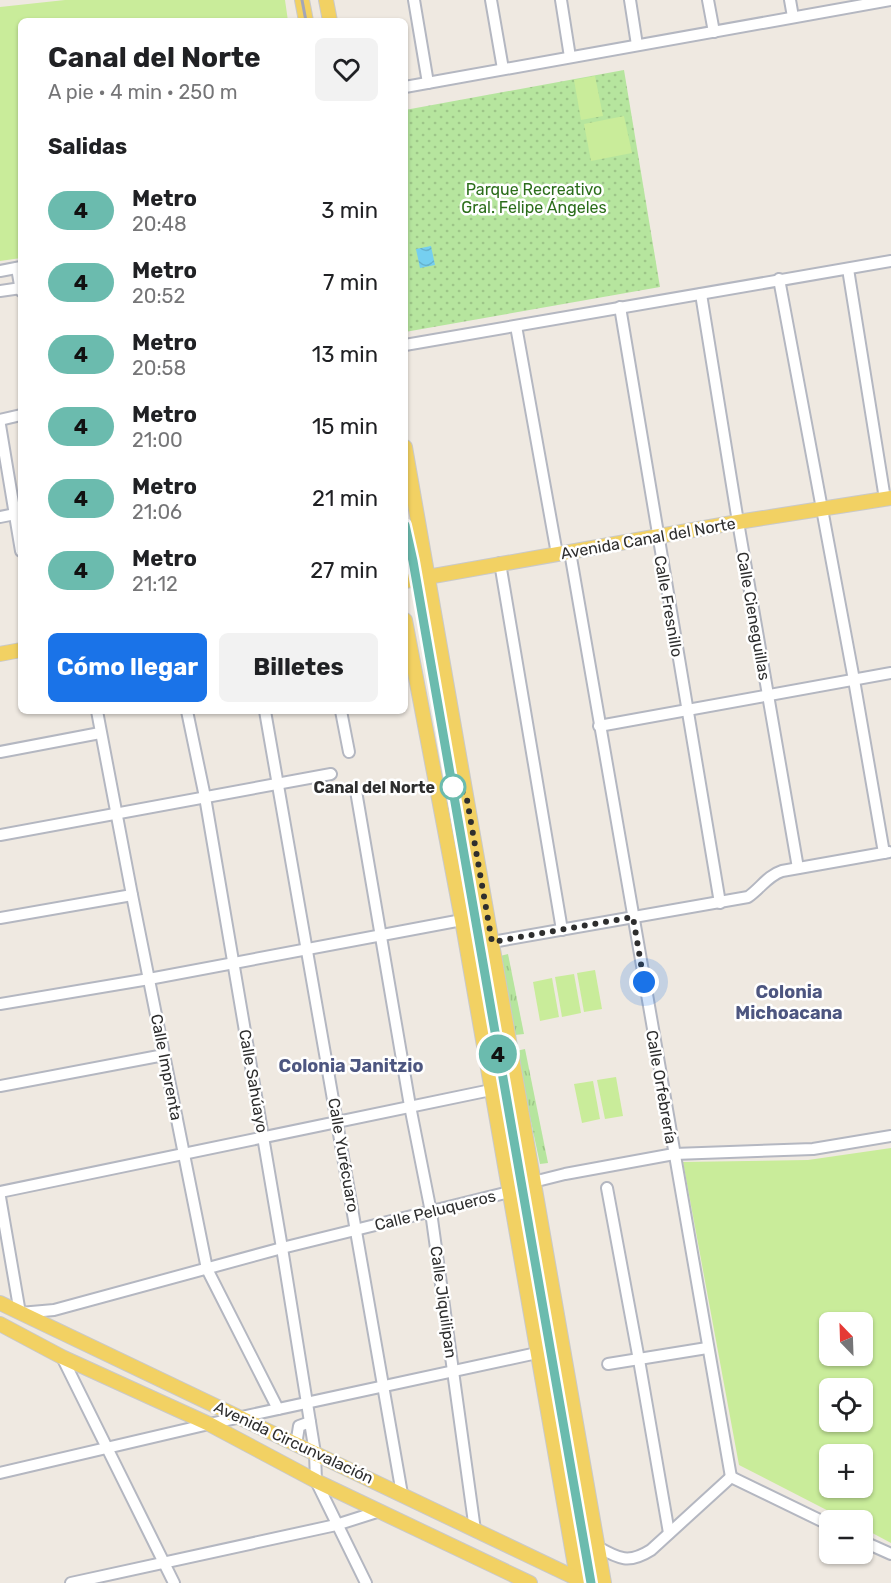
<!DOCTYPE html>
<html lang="es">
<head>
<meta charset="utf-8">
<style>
  :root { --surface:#fff; --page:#f2f2f2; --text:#202124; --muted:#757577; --accent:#1a73e8 }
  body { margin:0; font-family:Rubik,sans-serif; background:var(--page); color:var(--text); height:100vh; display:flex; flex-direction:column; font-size:22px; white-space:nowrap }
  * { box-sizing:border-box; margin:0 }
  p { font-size:20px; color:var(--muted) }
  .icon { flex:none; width:33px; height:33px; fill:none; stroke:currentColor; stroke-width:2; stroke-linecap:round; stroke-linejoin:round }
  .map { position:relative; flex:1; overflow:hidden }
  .sheet { position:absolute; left:18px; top:18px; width:390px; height:696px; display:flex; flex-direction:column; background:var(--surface); border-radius:9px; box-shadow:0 2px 4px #0004 }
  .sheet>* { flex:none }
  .badge { padding:0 12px; border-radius:20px; font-size:21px; line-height:39px }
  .needle { width:39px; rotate:337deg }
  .tools { position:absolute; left:819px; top:1312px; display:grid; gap:12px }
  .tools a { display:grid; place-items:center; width:54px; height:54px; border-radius:9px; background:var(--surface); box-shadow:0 2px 4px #0004; font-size:30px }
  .you { position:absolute; width:30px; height:30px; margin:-15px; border:4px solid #fff; border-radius:50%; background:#1a73e8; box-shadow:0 0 0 9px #1a73e833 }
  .map>.badge { position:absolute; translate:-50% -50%; box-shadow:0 0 0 3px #fff }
  h2 { padding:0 30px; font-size:22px; line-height:54px }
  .round { display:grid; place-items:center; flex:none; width:63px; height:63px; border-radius:9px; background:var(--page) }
  .summary { display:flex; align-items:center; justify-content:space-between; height:102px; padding:0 30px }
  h1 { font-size:28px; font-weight:700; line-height:45px }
  .action { display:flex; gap:12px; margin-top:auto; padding:12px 30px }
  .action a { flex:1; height:69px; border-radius:9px; background:var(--accent); color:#fff; font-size:24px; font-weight:700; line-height:69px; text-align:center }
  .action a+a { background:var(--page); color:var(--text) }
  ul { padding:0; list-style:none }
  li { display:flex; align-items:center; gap:18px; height:72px; padding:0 30px }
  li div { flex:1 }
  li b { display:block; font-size:22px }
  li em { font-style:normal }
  li .badge { min-width:66px; font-weight:700; text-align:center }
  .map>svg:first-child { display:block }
  .grass { fill:url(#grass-tufts) }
  .park { fill:url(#park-dots) }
  .pitch { fill:#c9ec9a; fill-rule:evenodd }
  .water { fill:url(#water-waves) }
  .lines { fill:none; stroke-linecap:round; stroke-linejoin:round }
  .minor-casing { stroke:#b4b7c1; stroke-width:14 }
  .major-casing { stroke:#c9c9c9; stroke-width:16 }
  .minor { stroke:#fff; stroke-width:10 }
  .major { stroke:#f2d163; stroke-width:14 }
  .rail { stroke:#a3a6b8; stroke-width:3 }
  .line-casing { stroke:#fff; stroke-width:14 }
  .line { stroke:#6bbbae; stroke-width:9 }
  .walk { stroke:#2e2e2e; stroke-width:6; stroke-dasharray:0 10.8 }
  .stop-dot { fill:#fff; stroke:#6bbbae; stroke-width:3 }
  .labels { text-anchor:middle; stroke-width:5; stroke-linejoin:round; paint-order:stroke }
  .park-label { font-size:16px; fill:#2c6e1b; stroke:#fff }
  .street-label { font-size:16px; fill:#2e2e2e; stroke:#fff }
  .stop-label { font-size:16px; font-weight:bold; fill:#2e2e2e; stroke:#fff; text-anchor:end }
  .neighbourhood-label { font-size:18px; font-weight:bold; fill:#4d5680; stroke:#fff }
</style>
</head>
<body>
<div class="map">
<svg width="891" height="1583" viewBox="0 0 891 1583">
  <defs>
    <pattern id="grass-tufts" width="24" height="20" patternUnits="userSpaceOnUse" patternTransform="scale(1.5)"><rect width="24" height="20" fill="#b6e59e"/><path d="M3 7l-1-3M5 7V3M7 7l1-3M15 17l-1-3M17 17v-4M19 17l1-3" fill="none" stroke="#9dc588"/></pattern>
    <pattern id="park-dots" width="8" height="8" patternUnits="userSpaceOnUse" patternTransform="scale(1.5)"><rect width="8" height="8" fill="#b6e59e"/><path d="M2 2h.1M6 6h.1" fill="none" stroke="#9dc588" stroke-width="1.8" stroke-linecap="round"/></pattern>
    <pattern id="water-waves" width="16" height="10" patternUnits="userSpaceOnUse" patternTransform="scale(1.5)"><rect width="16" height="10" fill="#75cff0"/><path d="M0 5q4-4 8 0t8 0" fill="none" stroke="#66b2ce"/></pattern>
  </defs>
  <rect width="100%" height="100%" fill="#efe9e1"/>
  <g class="grass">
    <polygon points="508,954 524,1034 515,1035 500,956"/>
    <polygon points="525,1049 548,1163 540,1164 516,1051"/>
  </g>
  <polygon class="park" points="624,70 660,287 405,332 405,110"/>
  <g class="pitch">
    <polygon points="65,0 285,0 288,21 21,21 21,258 0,261 0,7"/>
    <polygon points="595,76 603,116 581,120 574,80"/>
    <polygon points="624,116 632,153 591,161 584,124"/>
    <polygon points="595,970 602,1009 584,1012 577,973"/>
    <polygon points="574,974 581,1013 562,1017 555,977"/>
    <polygon points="552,978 559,1017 540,1021 533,982"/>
    <polygon points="616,1077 623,1116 605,1119 597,1080"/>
    <polygon points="593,1081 600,1119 582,1123 574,1084"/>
    <path d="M891,1148v395l-28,-15 -1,-7h-14l-109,-56 -56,-303 125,-2zM830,1323h32v33h-32zM830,1389h32v33h-32zM830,1455h32v33h-32z"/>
  </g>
  <polygon class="water" points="431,246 435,265 420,268 416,249"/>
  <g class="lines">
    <defs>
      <g id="minor">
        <polyline points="414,0 428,83"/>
        <polyline points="491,0 503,69"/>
        <polyline points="561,0 570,57"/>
        <polyline points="630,0 637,45"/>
        <polyline points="708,0 714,32"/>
        <polyline points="790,0 793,17"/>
        <polyline points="405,87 891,0"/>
        <polyline points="17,268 21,291"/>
        <polyline points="848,269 885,499"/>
        <polyline points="0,271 21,267"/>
        <polyline points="779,279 854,680 884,853"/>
        <polyline points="0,291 21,288"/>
        <polyline points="701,294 738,522 798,868"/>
        <polyline points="620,307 720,903"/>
        <polyline points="516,326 557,554"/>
        <polyline points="405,345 891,261"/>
        <polyline points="0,420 21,415"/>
        <polyline points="0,425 21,551"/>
        <polyline points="0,517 20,513"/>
        <polyline points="570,552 731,1477"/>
        <polyline points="500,563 562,930"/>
        <polyline points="97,711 132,895 207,1269 278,1409"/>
        <polyline points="187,711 205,797 282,1248 315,1453 316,1481 366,1583"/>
        <polyline points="265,711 402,1494"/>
        <polyline points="341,711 349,752"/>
        <polyline points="599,726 891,673"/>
        <polyline points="0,752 100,733"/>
        <polyline points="356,791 410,1106 431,1212 475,1530"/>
        <polyline points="0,835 331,774"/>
        <polyline points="0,918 132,895"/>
        <path d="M492,942l256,-45c13,-9 19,-21 34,-26l107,-19"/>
        <polyline points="0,1004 149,979 462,920"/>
        <polyline points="0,1086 164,1055"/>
        <polyline points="607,1188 639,1360 669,1533"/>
        <polyline points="0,1192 491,1090"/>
        <polyline points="0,1197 20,1313 54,1310 282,1248 509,1192 533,1182 565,1174 674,1154 813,1149 891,1136"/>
        <polyline points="62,1357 174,1583"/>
        <polyline points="608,1364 707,1348"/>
        <polyline points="296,1445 299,1426 310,1422"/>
        <polyline points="0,1473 209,1424 537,1353"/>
        <polyline points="731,1477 830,1525"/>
        <polyline points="862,1541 891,1554"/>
        <path d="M598,1547c21,12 31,17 53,3l80,-73"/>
        <polyline points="71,1583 336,1525 380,1511"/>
      </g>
      <g id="major">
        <polyline points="302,0 306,21"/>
        <polyline points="326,0 330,21"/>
        <polyline points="405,447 604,1583"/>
        <polyline points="405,581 738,522 891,498"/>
        <polyline points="405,620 462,920 578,1583"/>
        <polyline points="0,654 21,650"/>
        <polyline points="0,1303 582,1581"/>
        <polyline points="0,1324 62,1357 209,1424 316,1481 530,1583"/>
      </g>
    </defs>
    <use href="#minor" class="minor-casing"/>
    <use href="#major" class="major-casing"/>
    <use href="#minor" class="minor"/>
    <use href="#major" class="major"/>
    <g class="rail">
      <polyline points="302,0 306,21"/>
      <polyline points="405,525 425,627"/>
      <polyline points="472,898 591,1583"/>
    </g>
  </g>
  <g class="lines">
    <defs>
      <polyline id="line" points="405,525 413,561 591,1583"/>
    </defs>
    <use href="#line" class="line-casing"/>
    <use href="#line" class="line"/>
    <polyline class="walk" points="453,787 466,794 492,942 633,917 644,982"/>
  </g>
  <circle class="stop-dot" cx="453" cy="787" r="12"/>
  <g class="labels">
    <g class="park-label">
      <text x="534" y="195">Parque Recreativo<tspan x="534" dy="18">Gral. Felipe Ángeles</tspan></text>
    </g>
    <g class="street-label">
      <text transform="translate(648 538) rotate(-10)" y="6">Avenida Canal del Norte</text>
      <text transform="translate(669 606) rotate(80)" y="6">Calle Fresnillo</text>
      <text transform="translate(754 616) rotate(80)" y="6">Calle Cieneguillas</text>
      <text transform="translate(167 1067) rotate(79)" y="6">Calle Imprenta</text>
      <text transform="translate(254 1081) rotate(80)" y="6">Calle Sahúayo</text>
      <text transform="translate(662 1087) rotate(80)" y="6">Calle Orfebrería</text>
      <text transform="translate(344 1155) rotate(80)" y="6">Calle Yurécuaro</text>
      <text transform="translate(435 1210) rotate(-14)" y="6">Calle Peluqueros</text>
      <text transform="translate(444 1302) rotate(82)" y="6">Calle Jiquilipan</text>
      <text transform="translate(294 1442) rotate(25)" y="6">Avenida Circunvalación</text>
    </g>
    <g class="stop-label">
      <text x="435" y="793">Canal del Norte</text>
    </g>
    <g class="neighbourhood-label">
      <text x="789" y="998">Colonia<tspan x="789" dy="21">Michoacana</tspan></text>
      <text x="351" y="1072">Colonia Janitzio</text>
    </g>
  </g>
</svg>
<div class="tools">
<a><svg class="needle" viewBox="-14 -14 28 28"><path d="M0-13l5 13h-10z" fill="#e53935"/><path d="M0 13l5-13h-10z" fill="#757577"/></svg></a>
<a><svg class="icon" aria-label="locate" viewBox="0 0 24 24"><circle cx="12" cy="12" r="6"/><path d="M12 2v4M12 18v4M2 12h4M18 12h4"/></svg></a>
<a>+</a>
<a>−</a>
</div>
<div class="you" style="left:644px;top:982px"></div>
<b class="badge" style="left:498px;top:1054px;background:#6bbbae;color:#111">4</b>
<section class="sheet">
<div class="summary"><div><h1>Canal del Norte</h1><p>A pie · 4 min · 250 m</p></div><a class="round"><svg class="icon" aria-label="heart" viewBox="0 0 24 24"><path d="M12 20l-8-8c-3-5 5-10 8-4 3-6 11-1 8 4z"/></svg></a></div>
<h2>Salidas</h2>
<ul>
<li><span class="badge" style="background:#6bbbae;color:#111">4</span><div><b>Metro</b><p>20:48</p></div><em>3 min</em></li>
<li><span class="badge" style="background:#6bbbae;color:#111">4</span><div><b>Metro</b><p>20:52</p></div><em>7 min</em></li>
<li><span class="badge" style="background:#6bbbae;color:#111">4</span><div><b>Metro</b><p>20:58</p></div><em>13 min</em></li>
<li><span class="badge" style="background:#6bbbae;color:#111">4</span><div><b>Metro</b><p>21:00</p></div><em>15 min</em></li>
<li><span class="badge" style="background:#6bbbae;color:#111">4</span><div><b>Metro</b><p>21:06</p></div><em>21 min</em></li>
<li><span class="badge" style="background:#6bbbae;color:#111">4</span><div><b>Metro</b><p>21:12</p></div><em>27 min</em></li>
</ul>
<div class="action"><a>Cómo llegar</a><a>Billetes</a></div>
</section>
</div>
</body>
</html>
